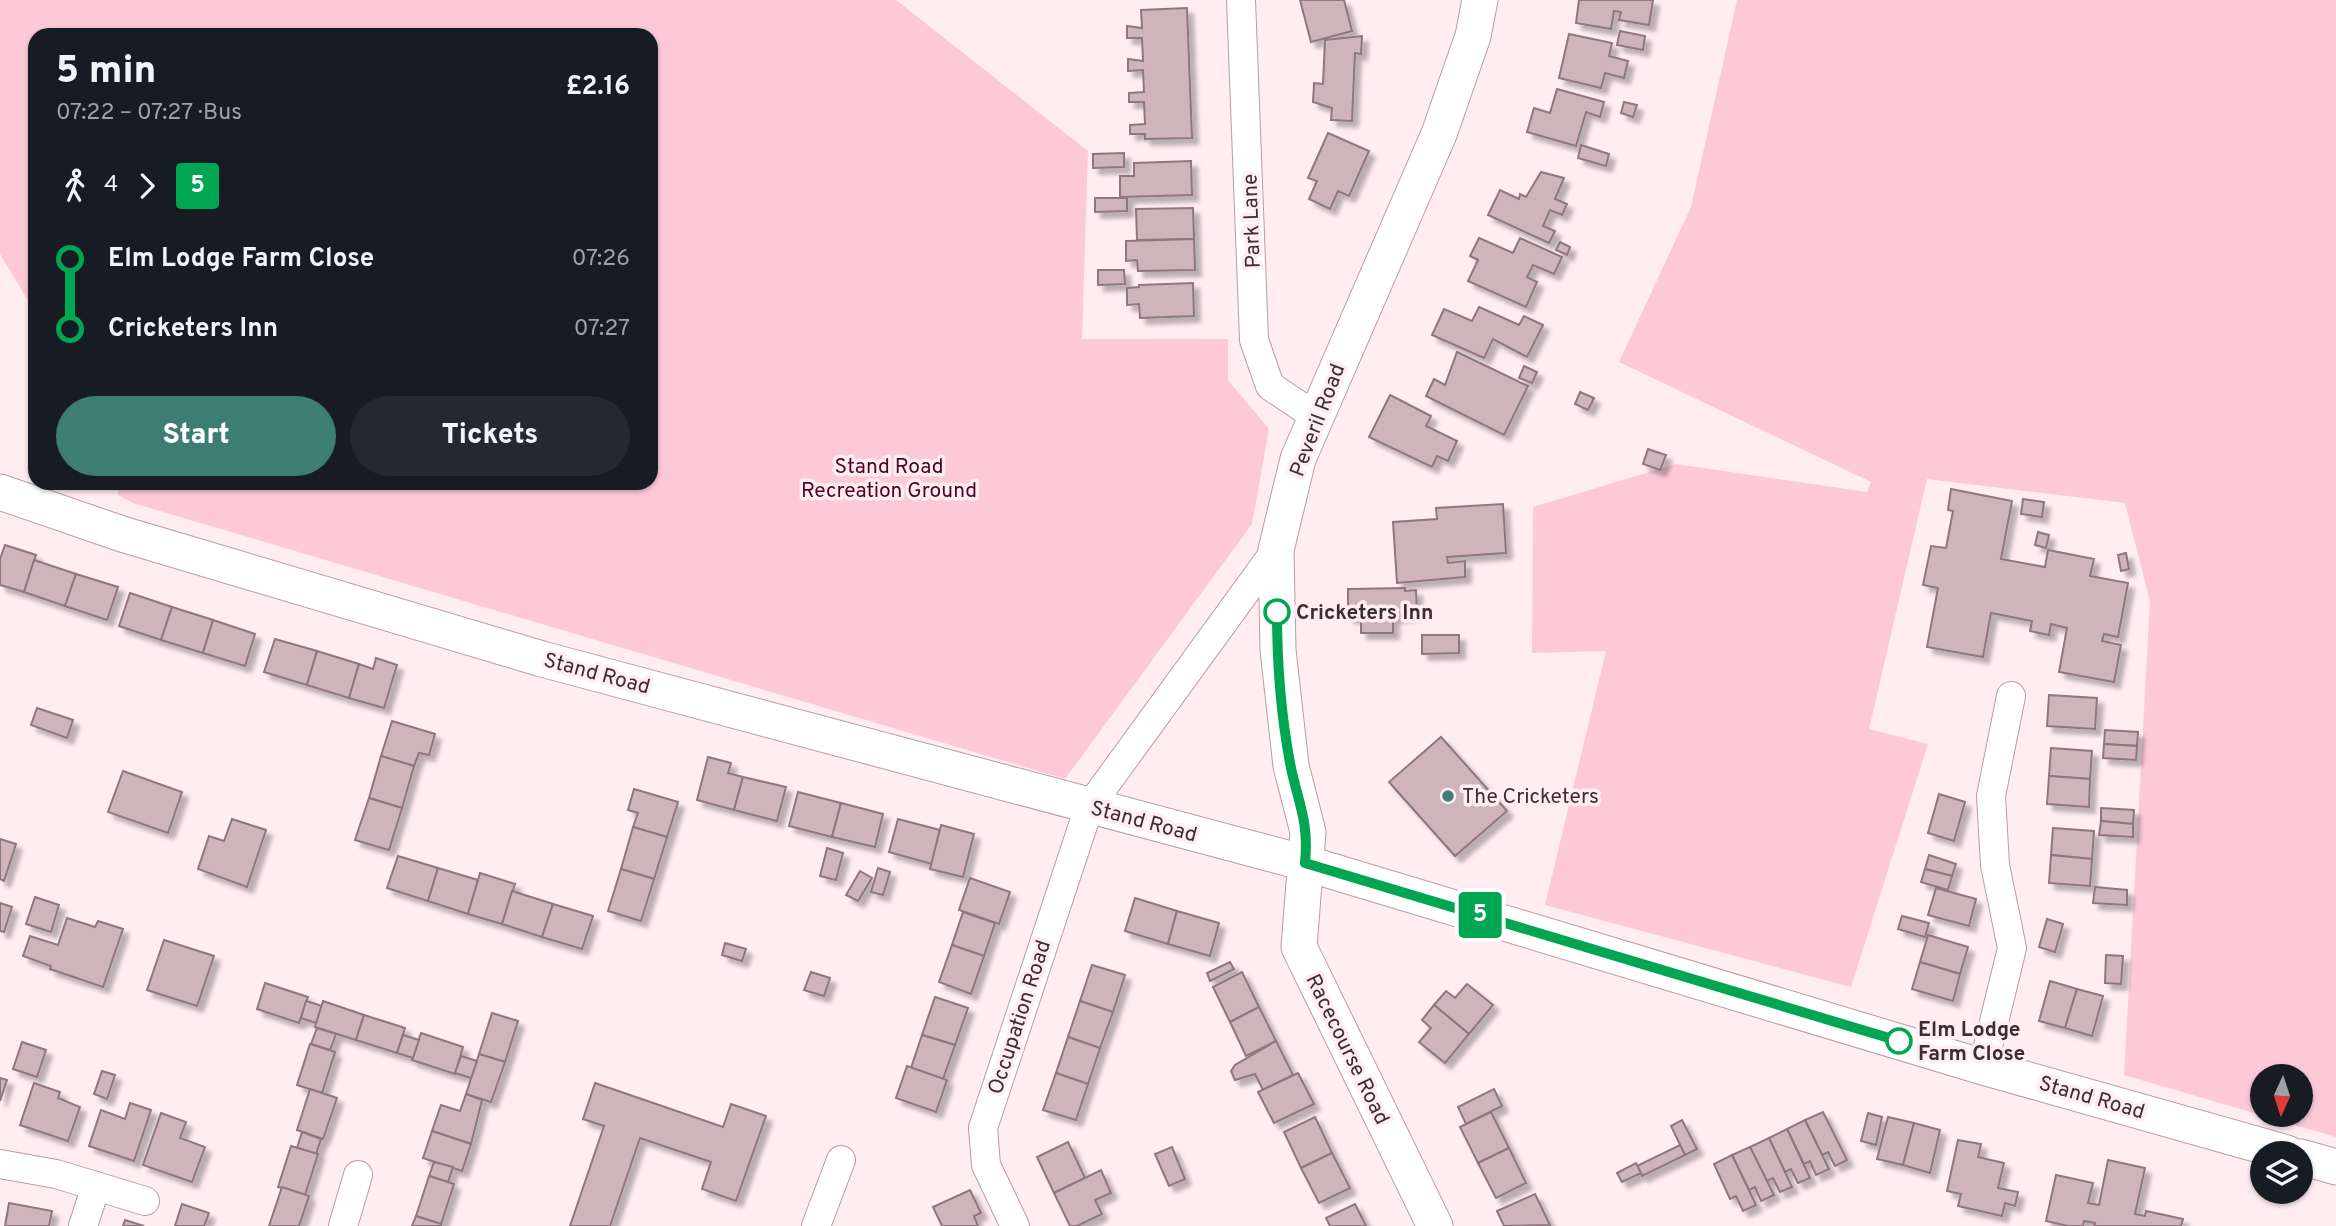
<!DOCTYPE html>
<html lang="en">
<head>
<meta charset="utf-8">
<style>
  :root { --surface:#171b24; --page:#242831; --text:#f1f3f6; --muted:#9ea1a6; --accent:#3c7f72 }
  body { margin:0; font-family:Overpass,sans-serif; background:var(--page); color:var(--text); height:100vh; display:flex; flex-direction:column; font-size:26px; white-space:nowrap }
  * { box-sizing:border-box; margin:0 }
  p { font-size:23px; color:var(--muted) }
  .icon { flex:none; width:38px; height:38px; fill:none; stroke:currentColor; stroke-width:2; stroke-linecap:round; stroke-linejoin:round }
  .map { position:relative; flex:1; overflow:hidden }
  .sheet { position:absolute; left:28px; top:28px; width:630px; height:462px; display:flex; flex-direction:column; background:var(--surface); border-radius:21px; box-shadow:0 2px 5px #0004 }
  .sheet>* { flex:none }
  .badge { padding:0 14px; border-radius:5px; font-size:24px; line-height:46px }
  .needle { width:46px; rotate:183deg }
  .controls { position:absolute; left:2250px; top:1064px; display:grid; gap:14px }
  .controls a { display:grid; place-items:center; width:63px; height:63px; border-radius:50%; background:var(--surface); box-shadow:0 2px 5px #0004; font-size:35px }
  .map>.badge { position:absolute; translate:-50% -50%; box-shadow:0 0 0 4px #fff }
  .legs { display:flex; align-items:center; gap:10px; height:77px; padding:0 28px; font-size:23px }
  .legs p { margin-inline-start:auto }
  .head { display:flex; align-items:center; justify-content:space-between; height:119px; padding:0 28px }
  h1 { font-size:38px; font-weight:800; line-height:52px }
  .cta { display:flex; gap:14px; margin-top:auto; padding:14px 28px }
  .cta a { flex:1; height:80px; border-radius:42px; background:var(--accent); color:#fff; font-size:28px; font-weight:800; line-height:80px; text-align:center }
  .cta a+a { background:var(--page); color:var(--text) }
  ul { padding:0 28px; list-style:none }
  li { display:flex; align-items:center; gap:24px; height:70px; font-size:26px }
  li i { display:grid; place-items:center; width:10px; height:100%; margin:0 9px; background:currentColor }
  li i::after { content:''; width:18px; height:18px; margin:-9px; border:5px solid; border-radius:50%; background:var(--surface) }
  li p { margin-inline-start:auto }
  li:first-child i { background:linear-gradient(#0000 50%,currentColor 0) }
  li:last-child i { background:linear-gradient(currentColor 50%,#0000 0) }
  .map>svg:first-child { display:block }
  .green { fill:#fdc9d9; fill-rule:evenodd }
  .building { fill:#d0b4bc; stroke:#90767e; stroke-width:2; filter:url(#shadow) }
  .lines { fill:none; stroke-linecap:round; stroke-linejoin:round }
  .minor-casing { stroke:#b89ca4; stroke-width:30 }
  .tertiary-casing { stroke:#b89ca4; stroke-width:37 }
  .minor { stroke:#fff; stroke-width:28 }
  .tertiary { stroke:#fff; stroke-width:35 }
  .line-1-casing { stroke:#fff; stroke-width:16 }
  .line-1 { stroke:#00a651; stroke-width:10 }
  .stop-1-dot { fill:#fff; stroke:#00a651; stroke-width:3.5 }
  .poi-dot { fill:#3c7f72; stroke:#ffedf2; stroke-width:2.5 }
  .labels { text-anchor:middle; stroke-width:7; stroke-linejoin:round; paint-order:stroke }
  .street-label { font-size:21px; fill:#3a2e32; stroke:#ffedf2 }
  .park-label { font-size:21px; fill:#500328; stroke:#ffedf2 }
  .stop-label { font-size:21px; font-weight:bold; fill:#3a2e32; stroke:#ffedf2; text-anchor:start }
  .poi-label { font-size:21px; fill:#3a2e32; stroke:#ffedf2; text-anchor:start }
</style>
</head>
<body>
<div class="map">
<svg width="2336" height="1226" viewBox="0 0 2336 1226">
  <defs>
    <filter id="shadow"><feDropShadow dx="6" dy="6" stdDeviation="2" flood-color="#0004"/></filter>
  </defs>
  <rect width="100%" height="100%" fill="#ffedf2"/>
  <g class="green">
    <polygon points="0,0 896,0 1088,151 1082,339 1228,339 1228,380 1269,429 1252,524 1065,779 133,503 118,495 118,483 651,483 651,35 35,35 35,312 0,254"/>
    <path d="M1737,0h599v1137l-212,-62 26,-473 -25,-99 -198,-24 -58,250 59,15 -77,243 -306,-82 61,-254 -74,2 1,-146 143,-43 191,28 4,-10 -252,-120 72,-155zM2263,1076h38v39h-38z"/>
  </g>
  <g class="building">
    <polygon points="1300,0 1344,0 1352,31 1311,42"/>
    <polygon points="1579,0 1653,0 1649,25 1619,20 1621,12 1614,11 1611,29 1576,23"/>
    <polygon points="1187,8 1192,138 1145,139 1145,134 1130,134 1130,125 1145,124 1144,102 1129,102 1129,93 1144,92 1143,70 1128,71 1128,59 1143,61 1142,38 1127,38 1127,26 1142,28 1141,10"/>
    <polygon points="1620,31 1645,36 1643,50 1617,45"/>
    <polygon points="1569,34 1612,43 1609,56 1628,61 1624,78 1605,73 1601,88 1559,78"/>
    <polygon points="1362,36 1361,54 1355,53 1352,121 1331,120 1332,108 1313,102 1314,83 1323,84 1325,40"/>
    <polygon points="1557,89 1604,102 1600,117 1586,112 1576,146 1527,132 1534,108 1550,113"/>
    <polygon points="1624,102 1637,105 1633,117 1621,113"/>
    <polygon points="1328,133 1369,151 1349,196 1338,191 1330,209 1309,199 1317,181 1308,178"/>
    <polygon points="1581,145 1609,154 1606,166 1578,158"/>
    <polygon points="1124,153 1124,167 1093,168 1093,154"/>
    <polygon points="1191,161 1192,195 1120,197 1120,176 1134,176 1134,163"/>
    <polygon points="1541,172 1564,178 1555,199 1567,204 1562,215 1550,210 1543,226 1555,231 1549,243 1488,215 1500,190 1519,199 1520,194 1526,197"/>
    <polygon points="1095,198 1127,198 1127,211 1095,212"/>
    <polygon points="1193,208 1194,239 1137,240 1136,209"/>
    <polygon points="1479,238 1513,253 1520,238 1562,257 1554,274 1533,265 1527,277 1537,282 1526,307 1468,281 1478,260 1470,256"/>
    <polygon points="1194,239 1195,270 1138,271 1137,260 1126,261 1126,241"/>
    <polygon points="1560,242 1570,247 1567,255 1556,250"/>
    <polygon points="1098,270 1124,270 1125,284 1098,285"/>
    <polygon points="1193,283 1194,316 1140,318 1139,304 1127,305 1127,288 1139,287 1139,285"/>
    <polygon points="1479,307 1519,325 1524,316 1543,325 1527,357 1493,339 1484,358 1432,335 1444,309 1472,321"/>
    <polygon points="1457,352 1528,386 1504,435 1426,396 1434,379 1445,385"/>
    <polygon points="1524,366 1537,372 1532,383 1519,378"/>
    <polygon points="1580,392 1594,398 1588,410 1575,404"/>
    <polygon points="1390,395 1431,416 1426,426 1457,441 1448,461 1437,456 1432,467 1369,437"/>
    <polygon points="1648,449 1666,455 1660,470 1643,464"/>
    <polygon points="1951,489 2012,501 2001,559 2045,567 2048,550 2094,559 2090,576 2128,583 2118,637 2104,634 2102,641 2121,645 2114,682 2059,672 2067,628 2051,624 2049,635 2030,631 2032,621 1991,613 1983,657 1927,647 1938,588 1923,585 1931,546 1946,548 1953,511 1948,510"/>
    <polygon points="2023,499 2044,502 2042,517 2021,514"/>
    <polygon points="1503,504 1506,553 1447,557 1448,563 1465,561 1465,577 1397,583 1393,522 1437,519 1436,508"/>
    <polygon points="2038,532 2049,535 2046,548 2035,545"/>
    <polygon points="5,545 36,555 24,592 0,585 0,559"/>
    <polygon points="2126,553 2129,569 2121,571 2118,555"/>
    <polygon points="34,560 76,574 65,606 24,592"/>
    <polygon points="76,574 118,587 107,620 65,606"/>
    <polygon points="1405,588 1405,591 1416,590 1417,613 1393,617 1393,633 1361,633 1361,617 1348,617 1348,589"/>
    <polygon points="130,593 172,607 161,640 119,626"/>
    <polygon points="172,607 213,620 203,653 161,640"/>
    <polygon points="213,620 255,634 245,666 203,653"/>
    <polygon points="1422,635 1459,635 1459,653 1422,654"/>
    <polygon points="275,639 317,651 307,685 264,672"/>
    <polygon points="317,651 359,664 349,698 307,685"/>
    <polygon points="376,658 397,665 384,708 349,698 359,664 373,669"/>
    <polygon points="2049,695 2097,698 2095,729 2047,726"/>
    <polygon points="37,708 73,720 67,738 31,725"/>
    <polygon points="392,721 435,734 429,755 419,753 414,766 381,756"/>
    <polygon points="2105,730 2138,732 2137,746 2104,744"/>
    <polygon points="1441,737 1507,811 1455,856 1389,782"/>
    <polygon points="2104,744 2137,746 2136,760 2103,758"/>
    <polygon points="2051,748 2092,751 2090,779 2049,776"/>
    <polygon points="381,756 414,766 402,808 369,798"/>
    <polygon points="708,757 731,763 728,773 743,777 734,810 697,800"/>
    <polygon points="123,771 182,792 168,833 108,812"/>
    <polygon points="2049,776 2090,779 2089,807 2047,804"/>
    <polygon points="743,777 786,787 777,821 734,810"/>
    <polygon points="634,789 678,802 667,837 633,827 638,813 628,810"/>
    <polygon points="798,792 841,803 832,837 789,826"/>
    <polygon points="1939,794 1965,802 1954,841 1928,833"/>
    <polygon points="369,798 402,808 389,850 355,840"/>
    <polygon points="841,803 883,814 875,847 832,837"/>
    <polygon points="2101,808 2134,810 2133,824 2101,821"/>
    <polygon points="232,819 266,830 247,887 198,869 209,836 224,841"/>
    <polygon points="898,819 940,830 932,864 889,852"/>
    <polygon points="2101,821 2133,824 2133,837 2099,835"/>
    <polygon points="941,825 974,834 963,877 930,869"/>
    <polygon points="633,827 667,837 654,879 621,869"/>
    <polygon points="2053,828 2094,831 2092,859 2051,855"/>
    <polygon points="0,839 16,844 4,881 0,879"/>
    <polygon points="827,848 843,853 836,880 820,876"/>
    <polygon points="1929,855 1956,864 1952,876 1925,869"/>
    <polygon points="2051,855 2092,859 2090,886 2049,883"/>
    <polygon points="398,856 438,868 428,901 387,888"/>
    <polygon points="438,868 478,880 468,914 428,901"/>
    <polygon points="878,868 890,872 883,895 871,892"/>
    <polygon points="621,869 654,879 641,921 608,911"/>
    <polygon points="1925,869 1952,876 1948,890 1921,882"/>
    <polygon points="860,871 872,878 858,901 846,895"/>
    <polygon points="480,873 515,884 502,924 468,914"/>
    <polygon points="970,878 1010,892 999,924 959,910"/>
    <polygon points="2095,887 2127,890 2127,905 2093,903"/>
    <polygon points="1936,888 1976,899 1969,926 1928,915"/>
    <polygon points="512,891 553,904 542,937 502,924"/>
    <polygon points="35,897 59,905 51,932 26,924"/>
    <polygon points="1135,898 1177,911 1168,944 1125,931"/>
    <polygon points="0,903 12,907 4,932 0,931"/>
    <polygon points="553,904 593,916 582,949 542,937"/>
    <polygon points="1177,911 1219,923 1210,956 1168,944"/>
    <polygon points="963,912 995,923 984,956 952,945"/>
    <polygon points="1902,916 1929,923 1925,937 1898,929"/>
    <polygon points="67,918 95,927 98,921 123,929 103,987 50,969 51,966 23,956 30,936 58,945"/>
    <polygon points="2047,919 2063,924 2055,952 2039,947"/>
    <polygon points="1928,935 1968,947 1960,974 1920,962"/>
    <polygon points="164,940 214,956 197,1006 147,990"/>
    <polygon points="725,943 746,949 742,961 722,955"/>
    <polygon points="952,945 984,956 971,994 939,982"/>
    <polygon points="2106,955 2123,956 2121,984 2105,983"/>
    <polygon points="1230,962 1234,969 1210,981 1207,973"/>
    <polygon points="1920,962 1960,974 1953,1001 1912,989"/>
    <polygon points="1092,965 1125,975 1113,1012 1080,1001"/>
    <polygon points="811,972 830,978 824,996 804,990"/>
    <polygon points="1242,972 1259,1007 1230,1022 1213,987"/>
    <polygon points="2050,981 2077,989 2065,1028 2039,1021"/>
    <polygon points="265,983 308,997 299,1023 257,1009"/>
    <polygon points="1467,984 1493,1005 1469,1034 1434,1005 1446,991 1455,998"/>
    <polygon points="2077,989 2103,996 2092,1036 2065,1028"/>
    <polygon points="935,997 968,1008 955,1045 922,1035"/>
    <polygon points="306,1001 322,1006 316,1023 301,1018"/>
    <polygon points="323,1001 364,1015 356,1040 315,1027"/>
    <polygon points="1080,1001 1113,1012 1100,1048 1068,1037"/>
    <polygon points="1434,1005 1469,1034 1445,1063 1419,1042 1431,1028 1422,1020"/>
    <polygon points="1259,1007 1276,1041 1246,1056 1230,1022"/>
    <polygon points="492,1013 518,1021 505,1062 479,1054"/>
    <polygon points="364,1015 405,1028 397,1053 356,1040"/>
    <polygon points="317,1028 336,1034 330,1050 311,1044"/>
    <polygon points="421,1033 463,1047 455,1074 412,1060"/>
    <polygon points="403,1035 419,1040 413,1058 397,1053"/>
    <polygon points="922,1035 955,1045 943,1079 911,1068"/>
    <polygon points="1068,1037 1100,1048 1088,1084 1056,1073"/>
    <polygon points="1276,1041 1293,1075 1263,1090 1255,1074 1235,1080 1231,1071 1235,1065"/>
    <polygon points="22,1042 46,1050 37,1077 13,1069"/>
    <polygon points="310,1044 335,1052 322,1093 297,1085"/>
    <polygon points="479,1054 505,1062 491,1102 466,1094"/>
    <polygon points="461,1056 477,1061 471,1078 455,1073"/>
    <polygon points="907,1066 947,1080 936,1112 896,1098"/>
    <polygon points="102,1071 115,1075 107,1099 94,1094"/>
    <polygon points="1056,1073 1088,1084 1076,1120 1043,1110"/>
    <polygon points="1298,1073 1314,1104 1274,1123 1258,1092"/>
    <polygon points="0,1078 7,1080 0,1101"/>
    <polygon points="34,1083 60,1092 58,1098 80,1107 68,1141 20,1125"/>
    <polygon points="595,1083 723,1127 731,1104 766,1116 736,1201 702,1189 711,1162 640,1138 610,1226 570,1226 604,1126 583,1119"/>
    <polygon points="310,1089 337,1098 323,1139 297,1130"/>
    <polygon points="1494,1089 1502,1106 1466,1124 1458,1107"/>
    <polygon points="466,1094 482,1100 471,1144 432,1131 441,1105 460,1111"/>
    <polygon points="130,1103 151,1110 134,1161 89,1146 101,1110 125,1119"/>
    <polygon points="1491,1112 1509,1148 1478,1163 1460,1127"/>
    <polygon points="1823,1112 1847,1160 1835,1166 1828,1152 1822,1155 1805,1120"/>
    <polygon points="161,1113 186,1122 180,1138 205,1147 192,1182 143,1165"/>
    <polygon points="1868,1113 1882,1117 1876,1145 1861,1141"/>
    <polygon points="1315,1117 1332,1153 1301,1168 1284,1132"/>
    <polygon points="1888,1117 1914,1123 1903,1165 1877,1159"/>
    <polygon points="1682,1120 1697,1149 1685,1155 1671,1126"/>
    <polygon points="1805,1120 1829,1169 1816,1175 1810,1161 1804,1164 1787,1129"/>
    <polygon points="1914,1123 1940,1130 1930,1173 1903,1165"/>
    <polygon points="1787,1129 1810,1178 1798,1183 1791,1169 1785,1172 1769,1138"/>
    <polygon points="432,1131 471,1144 462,1171 423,1158"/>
    <polygon points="302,1132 321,1139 316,1154 297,1148"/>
    <polygon points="1769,1138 1792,1187 1780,1192 1773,1178 1767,1181 1750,1147"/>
    <polygon points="1958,1140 1981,1144 1978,1157 2004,1163 1998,1188 2018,1192 2015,1206 2005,1203 2002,1216 1958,1206 1961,1194 1947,1191"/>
    <polygon points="1068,1142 1085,1178 1054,1193 1037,1157"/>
    <polygon points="1680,1145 1685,1155 1642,1176 1637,1166"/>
    <polygon points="291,1146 318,1154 305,1195 278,1187"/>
    <polygon points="1172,1147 1185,1179 1169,1186 1155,1154"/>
    <polygon points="1750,1147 1774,1195 1761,1201 1755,1187 1749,1190 1732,1155"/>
    <polygon points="1509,1148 1526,1183 1496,1198 1478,1163"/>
    <polygon points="1332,1153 1350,1188 1319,1203 1301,1168"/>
    <polygon points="1732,1155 1756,1205 1743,1211 1736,1196 1730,1199 1714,1164"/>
    <polygon points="2108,1160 2145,1168 2135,1214 2145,1216 2146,1211 2183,1219 2181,1226 2094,1226 2095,1223 2084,1221 2083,1226 2068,1226 2046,1221 2056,1175 2093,1183 2088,1203 2099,1205"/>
    <polygon points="434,1162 453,1167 448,1182 429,1176"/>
    <polygon points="1636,1163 1641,1173 1622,1182 1617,1173"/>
    <polygon points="1101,1170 1111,1193 1095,1200 1102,1214 1077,1226 1070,1226 1054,1193"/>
    <polygon points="429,1176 454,1184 441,1224 416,1216"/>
    <polygon points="282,1187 309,1196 299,1226 269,1226"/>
    <polygon points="970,1190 981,1213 974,1216 978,1226 942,1226 933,1207"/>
    <polygon points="1535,1194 1550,1225 1504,1226 1497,1211"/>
    <polygon points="9,1203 52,1211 49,1226 5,1226"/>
    <polygon points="182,1204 209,1213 204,1226 175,1226"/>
    <polygon points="1355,1204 1366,1226 1330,1226 1326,1218"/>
    <polygon points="416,1216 441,1224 441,1226 412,1226"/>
    <polygon points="125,1220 144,1226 123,1226"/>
  </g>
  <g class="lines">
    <defs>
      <g id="minor">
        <polyline points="1241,0 1254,340 1270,386 1315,416"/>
        <polyline points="1983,1067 2012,948 1995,865 1991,796 2011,696"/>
        <polyline points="0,1164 56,1174 145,1201"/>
        <polyline points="83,1226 96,1186"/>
        <polyline points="343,1226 358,1175"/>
        <polyline points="816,1226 841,1160"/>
        <polyline points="1015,1226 986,1165 983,1128 1089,807 1276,550"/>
      </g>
      <g id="tertiary">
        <polyline points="0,492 122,534 542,659 1305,863 1983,1067 2287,1153"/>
        <polyline points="2301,1157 2336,1167"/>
        <polyline points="1435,1226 1299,947 1308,832 1291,766 1278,650 1276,550 1298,459 1439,134 1473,36 1480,0"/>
      </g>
    </defs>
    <use href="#minor" class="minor-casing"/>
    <use href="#tertiary" class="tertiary-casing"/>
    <use href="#minor" class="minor"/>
    <use href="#tertiary" class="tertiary"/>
  </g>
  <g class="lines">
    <defs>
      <path id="line-1" d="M1277,612c0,51 4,105 14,156 8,37 18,54 14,95l594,178"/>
    </defs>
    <use href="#line-1" class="line-1-casing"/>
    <use href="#line-1" class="line-1"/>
  </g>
  <g class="stop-1-dot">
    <circle cx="1277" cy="612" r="12"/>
    <circle cx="1899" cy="1041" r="12"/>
  </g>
  <circle class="poi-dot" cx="1448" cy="796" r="7"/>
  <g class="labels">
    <g class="street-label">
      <text transform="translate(1251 221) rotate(-92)" y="7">Park Lane</text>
      <text transform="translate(1317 420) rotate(-69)" y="7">Peveril Road</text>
      <text transform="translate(597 673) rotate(15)" y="7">Stand Road</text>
      <text transform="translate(1144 821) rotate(15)" y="7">Stand Road</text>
      <text transform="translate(1019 1017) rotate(-72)" y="7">Occupation Road</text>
      <text transform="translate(1348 1049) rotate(64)" y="7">Racecourse Road</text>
      <text transform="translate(2092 1097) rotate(16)" y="7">Stand Road</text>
    </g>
    <g class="park-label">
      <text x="889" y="473">Stand Road<tspan x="889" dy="24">Recreation Ground</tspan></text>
    </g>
    <g class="stop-label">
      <text x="1296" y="619">Cricketers Inn</text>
      <text x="1918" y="1036">Elm Lodge<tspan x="1918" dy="24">Farm Close</tspan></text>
    </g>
    <g class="poi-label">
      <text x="1462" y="803">The Cricketers</text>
    </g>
  </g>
</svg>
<div class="controls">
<a><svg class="needle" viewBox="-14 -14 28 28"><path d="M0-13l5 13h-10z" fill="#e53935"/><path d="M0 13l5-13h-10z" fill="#9ea1a6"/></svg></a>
<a><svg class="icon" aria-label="layers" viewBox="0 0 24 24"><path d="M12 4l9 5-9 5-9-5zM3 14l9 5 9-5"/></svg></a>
</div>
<b class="badge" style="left:1480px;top:915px;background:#00a651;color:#fff">5</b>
<section class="sheet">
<div class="head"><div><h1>5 min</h1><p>07:22 – 07:27 · Bus</p></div><b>£2.16</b></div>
<div class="legs"><svg class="icon" aria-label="walk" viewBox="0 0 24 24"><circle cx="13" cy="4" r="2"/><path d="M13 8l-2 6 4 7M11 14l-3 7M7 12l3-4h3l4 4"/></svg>4<svg class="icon" aria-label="forward" viewBox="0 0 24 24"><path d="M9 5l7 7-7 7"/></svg><b class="badge" style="background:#00a651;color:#fff">5</b></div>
<ul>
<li><i style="color:#00a651"></i><b>Elm Lodge Farm Close</b><p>07:26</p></li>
<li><i style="color:#00a651"></i><b>Cricketers Inn</b><p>07:27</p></li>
</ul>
<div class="cta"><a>Start</a><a>Tickets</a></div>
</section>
</div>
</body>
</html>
